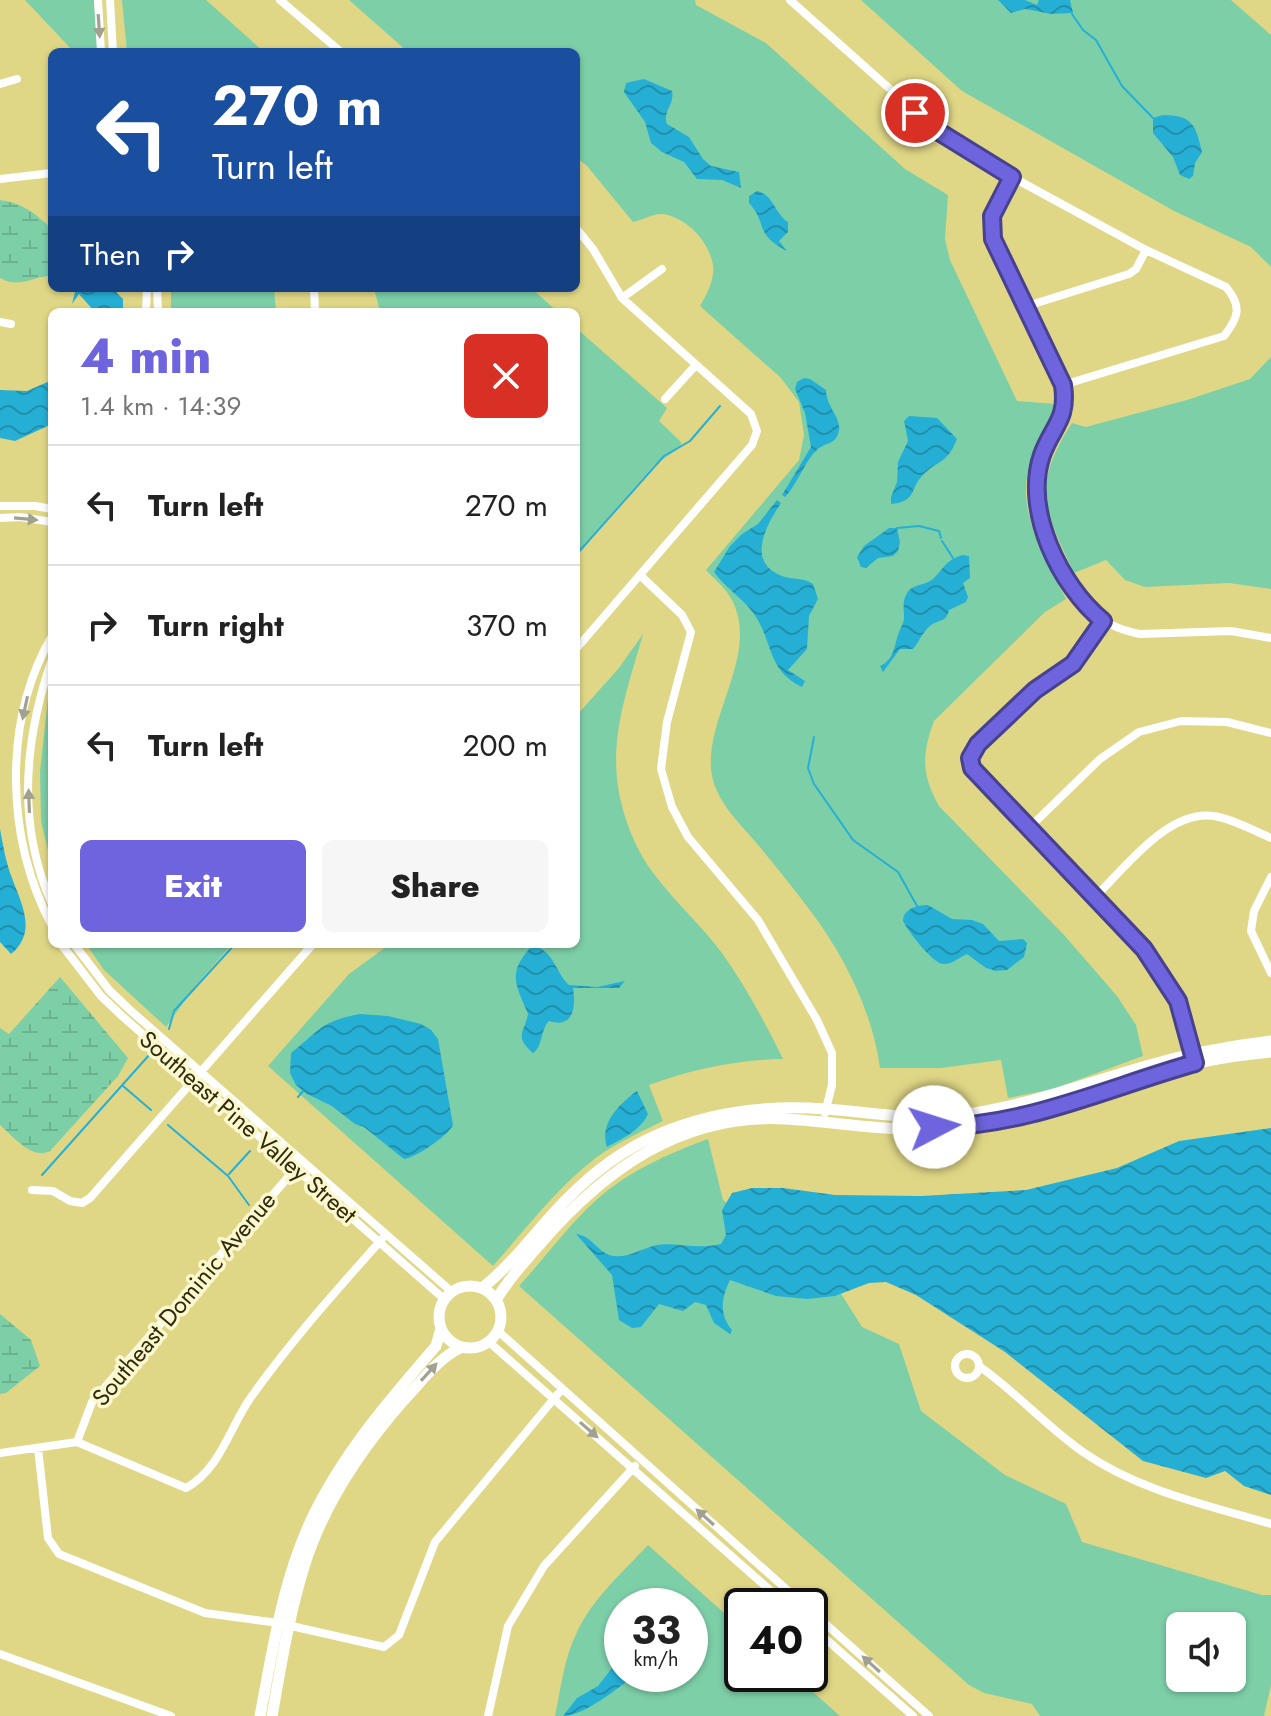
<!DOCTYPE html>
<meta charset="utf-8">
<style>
:root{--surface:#fff;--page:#f6f6f6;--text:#222;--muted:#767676;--line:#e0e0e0;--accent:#6d64de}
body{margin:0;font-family:Jost,sans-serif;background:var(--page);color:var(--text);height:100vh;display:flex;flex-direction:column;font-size:30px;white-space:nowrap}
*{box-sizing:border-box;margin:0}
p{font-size:26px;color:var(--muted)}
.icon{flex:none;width:44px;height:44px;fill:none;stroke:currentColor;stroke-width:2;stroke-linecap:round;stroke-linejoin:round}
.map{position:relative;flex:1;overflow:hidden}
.details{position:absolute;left:48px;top:308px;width:532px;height:640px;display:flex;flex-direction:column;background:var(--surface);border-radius:12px;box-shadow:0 2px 6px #0004}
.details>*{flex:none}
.hud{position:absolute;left:48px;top:48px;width:532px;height:244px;border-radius:12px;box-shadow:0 2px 6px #0004;background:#1a4fa0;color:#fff;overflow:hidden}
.tools{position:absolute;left:1166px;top:1612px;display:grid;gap:16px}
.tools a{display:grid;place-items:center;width:80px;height:80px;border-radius:12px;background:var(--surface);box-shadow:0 2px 6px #0004;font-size:40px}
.speed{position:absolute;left:604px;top:1588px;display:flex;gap:16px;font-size:40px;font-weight:700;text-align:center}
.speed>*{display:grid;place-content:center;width:104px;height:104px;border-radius:50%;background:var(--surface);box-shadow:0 2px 6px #0004;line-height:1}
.speed small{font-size:20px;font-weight:400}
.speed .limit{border:4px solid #111;border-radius:12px;background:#fff;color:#111}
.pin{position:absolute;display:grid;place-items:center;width:68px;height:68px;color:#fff;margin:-34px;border:4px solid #fff;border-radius:50%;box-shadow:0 2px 8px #0007}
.me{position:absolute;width:88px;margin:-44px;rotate:85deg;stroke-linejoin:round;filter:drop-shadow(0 0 6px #0008)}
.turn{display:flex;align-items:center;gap:28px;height:168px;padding:0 32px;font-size:36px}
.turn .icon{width:104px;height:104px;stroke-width:2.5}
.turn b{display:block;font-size:56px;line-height:68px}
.then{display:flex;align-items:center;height:76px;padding:0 32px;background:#0003;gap:16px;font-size:30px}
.round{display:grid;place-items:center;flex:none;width:84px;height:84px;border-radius:12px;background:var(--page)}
.head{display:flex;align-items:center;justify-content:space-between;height:136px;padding:0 32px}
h1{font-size:48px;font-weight:800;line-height:60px;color:var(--accent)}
.action{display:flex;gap:16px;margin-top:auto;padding:16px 32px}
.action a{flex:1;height:92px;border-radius:12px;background:var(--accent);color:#fff;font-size:32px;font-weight:800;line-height:92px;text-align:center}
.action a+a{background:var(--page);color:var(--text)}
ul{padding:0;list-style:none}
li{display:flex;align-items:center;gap:24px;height:120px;padding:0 32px;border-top:2px solid var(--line)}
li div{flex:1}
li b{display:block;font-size:30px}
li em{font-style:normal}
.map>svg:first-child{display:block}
.grass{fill:#7dcfa8;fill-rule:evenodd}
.wetland{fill:url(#wetland-marsh)}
.water{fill:url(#water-waves)}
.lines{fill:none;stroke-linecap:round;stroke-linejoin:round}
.stream{stroke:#26afd5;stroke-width:2}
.street{stroke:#fff;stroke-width:8}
.secondary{stroke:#fff;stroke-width:11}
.oneway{fill:#a2a090}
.route-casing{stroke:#474190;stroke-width:20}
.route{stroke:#6d64de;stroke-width:14}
.labels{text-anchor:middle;stroke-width:7;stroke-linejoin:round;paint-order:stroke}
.street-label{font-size:24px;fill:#302c09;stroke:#fbf7cf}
</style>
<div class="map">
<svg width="1271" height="1716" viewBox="0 0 1271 1716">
<defs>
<pattern id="wetland-marsh" width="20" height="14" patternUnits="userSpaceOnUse" patternTransform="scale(2)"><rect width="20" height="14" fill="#7dcfa8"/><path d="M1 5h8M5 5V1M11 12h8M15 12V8" fill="none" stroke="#6cb28f"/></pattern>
<pattern id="water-waves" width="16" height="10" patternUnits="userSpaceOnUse" patternTransform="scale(2)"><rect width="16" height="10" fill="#26afd5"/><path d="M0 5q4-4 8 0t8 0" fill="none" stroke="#218fab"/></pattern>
</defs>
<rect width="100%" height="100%" fill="#e0d786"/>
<path class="grass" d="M25,0H94L98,52H74Z
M122,0H206L264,52H127Z
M349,0H695L696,5L766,43L905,169L948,195L945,239L950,260L1017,401L1056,404C1049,426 1035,445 1029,468C1016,512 1047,561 1066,599L1045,612L934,721C922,754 921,774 939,806L1064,935L1117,996L1136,1025L1143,1056L1053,1089L1008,1098L1001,1060L941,1068H880C873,1014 845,957 812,913C795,890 777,868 759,846C740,823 714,801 711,769C707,710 765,647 727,592C721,584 712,577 706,570L799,460L804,435L799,402L781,378L700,306C707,295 715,278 713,265C709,241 687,218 663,214C655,213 642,220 633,222L587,166L576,157V52H408Z
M861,0H1231L1271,35V267L1251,247L1174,211L962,91Z
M171,288H274L276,312H171Z
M374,288H531L558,312H380Z
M576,328L667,408L659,421L681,442L680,448L655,464L576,554Z
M1271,357V589L1229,583L1145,587L1125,580L1106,560L1074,573C1044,510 1031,486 1072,423L1086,427L1187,400L1250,379Z
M643,634C630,681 612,728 617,778C620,810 634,848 654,874C675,902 701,925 722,953C746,987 765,1022 783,1059C736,1060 694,1069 649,1085L663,1121C641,1132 618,1142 597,1157C557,1187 526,1229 493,1266L268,1066L349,974L390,944H576V716L619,668Z
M52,691V867L41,821L40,771L48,700Z
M86,944H232L196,985L166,1027L104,970Z
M708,1139L723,1200L840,1292L862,1327L899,1344L921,1411L1005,1475L1066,1504L1082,1542L1262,1595H1271V1685L1264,1716H1040L1032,1704L984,1693L969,1685L519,1286C544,1259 567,1227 594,1202C627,1172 667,1154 708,1139ZM1180,1626H1232V1678H1180Z
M648,1545L742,1629V1674H793L840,1716H555C561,1688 564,1658 577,1632C593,1598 623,1572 648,1545ZM622,1606H690V1674H622Z"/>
<path class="wetland" d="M0,200C23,203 36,214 52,229V276C33,276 19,289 0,278Z
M60,977L128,1058L118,1076L50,1151C31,1160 14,1137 0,1125V1028L9,1034Z
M0,1314L31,1340L40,1366L6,1393L0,1394Z"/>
<path class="water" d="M998,0H1025L1037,5L1039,0H1070L1073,13L1052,14L1025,9L1011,13Z
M644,79L672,91C675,104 662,112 667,124L689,137L703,159L711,166L739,172L741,188L722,180L697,179L684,162L662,152L651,143L645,122L624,92L626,83Z
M1163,115C1193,115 1196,126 1202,152L1195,163L1193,176L1189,179L1180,175L1173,157L1153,133V118Z
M757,191C774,195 774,213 788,222V232L779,241L787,251C753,233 769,225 749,203V196Z
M76,288H112L123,299V312H95L79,294L72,304Z
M804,378L810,379L826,390C826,406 841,417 839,430C837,445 825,442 817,450C806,459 797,485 785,497L782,495L811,447L805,413L795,389L797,382Z
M52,380V424L15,441L0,438V390L27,391Z
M909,416L937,418L957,439C946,466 938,459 922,476C910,489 916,502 891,504V497L897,482L898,462L908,441L904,421Z
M777,500L781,503C767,524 745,562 782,576C793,580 802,577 813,584L818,599L809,616L807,649L788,670L805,681L802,687C766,669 774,643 754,614C743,598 725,588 714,572L730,546L742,534L758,524Z
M889,528H897L900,542L898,551L893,556L878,558L866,568L861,567L857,557L864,546Z
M963,555L969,556L970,578L963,583L968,597L966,602L949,610C946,623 939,619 930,626C923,631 919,642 913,649H900L883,672L880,666C894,660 894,647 898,635C900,628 904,624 904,617C904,607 902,602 907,593C914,583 926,586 934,578C944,568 947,559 963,555Z
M0,829C3,845 6,863 12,878C21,903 38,932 11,954L0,942Z
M928,905L952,919L972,920L983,924L999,941L1023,939L1027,943L1024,957L1007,970L996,971L986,968L967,954C960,957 951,965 943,964C932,963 908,931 903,921C903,909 917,905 928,905Z
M536,947C554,952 556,973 569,985L597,987L625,981L619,988H573C576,1006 574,1029 549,1021C540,1030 543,1047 533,1053C513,1036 525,1032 528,1014C516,985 507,974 530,948Z
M360,1014L388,1016L421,1024L431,1030L438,1039L453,1125C448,1136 415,1158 404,1159L364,1127L355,1124L332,1106L307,1094L296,1085L290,1073L291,1053C320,1030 321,1021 360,1014Z
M637,1091L648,1114C640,1131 623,1138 607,1147C599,1124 619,1104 637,1091Z
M1271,1128V1495L1244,1486L1225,1471L1206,1478L1143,1461L1005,1352L916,1295L886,1282L869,1283L835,1296L807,1299L776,1296L730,1280C721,1299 719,1314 732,1330L730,1334L714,1323L706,1305L695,1302L683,1311L659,1304L641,1327L632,1328L619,1320L612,1275L576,1234C593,1236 598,1254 614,1256C628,1258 643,1248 657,1245C677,1242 696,1250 721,1244L726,1235L722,1210L732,1193L752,1188H783L835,1195L921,1196L1026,1190L1117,1168L1179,1141Z
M617,1667L622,1669V1674L634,1676C618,1688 584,1716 563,1716L577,1698L598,1686L612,1668Z"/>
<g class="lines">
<path class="stream" d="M1072,14L1083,30L1096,40L1122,86L1153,118
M897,528L919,526L939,531L941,538
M942,541L953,558
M576,555L664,456L690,441L720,406
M814,737L808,768L814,784L853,840L898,872L917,906
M169,1029L174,1011L235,944
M123,1086L151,1110
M298,1097L303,1091
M168,1125L228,1176L249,1205
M229,1174L250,1151
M42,1175L150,1054"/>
<path class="street" d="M98,0L101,52
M110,0L113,52
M280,0L341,52
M790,0L936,130L1012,177L1146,250L1226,287C1242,306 1239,317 1224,336L1063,385
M0,84L17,79
M1012,177L992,216L993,239L1063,385C1069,427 1041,439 1037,477C1033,515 1059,580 1086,607C1101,622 1119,630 1140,634L1231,631L1271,638
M0,179L52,173
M576,228L593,249L622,298L751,414L757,431L752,445L576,649
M157,288L158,312
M314,288L315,312
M622,298L662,269
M1024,307L1129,274L1136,269L1146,250
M146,312L147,288
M0,322L11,324
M665,399L695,366
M0,506H35L52,509
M0,518L20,517L52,522
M641,576L682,615L691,632L667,722L661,769L672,807L688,837L758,920L817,1020L832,1053V1085L825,1113
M1103,621L1073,664L1049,678L978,744L970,758L972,768L1144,949L1178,1001L1194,1058
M52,636C2,722 6,839 52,926
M52,659C24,740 16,824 52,904
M1028,829L1100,759L1139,732L1181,721L1227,722L1271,733
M1271,877L1254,911L1251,931L1271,973
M1095,897C1126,867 1171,805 1219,817C1237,821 1254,831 1271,838
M61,944L101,996L122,1016L444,1299
M74,944L109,990L130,1010L452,1292
M32,1190L53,1191L70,1201L82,1203L90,1198L313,944
M498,1331L805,1606
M489,1342L788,1606
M955 1366a12 12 0 1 1 24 0a12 12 0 1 1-24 0Z
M979,1366C1016,1392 1046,1426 1083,1452C1139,1491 1207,1505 1271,1524
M77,1442L186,1488C219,1470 229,1430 249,1400C289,1343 336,1291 382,1239
M77,1442L92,1402L297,1167
M38,1448L48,1538L59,1554L205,1613L278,1623L384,1647L399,1635L435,1542L562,1389
M0,1453L77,1442
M810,1610L929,1716
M810,1625L913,1716
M0,1654L171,1716
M488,1716L508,1626L544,1566L635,1466"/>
<path class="secondary" d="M439 1317a31 31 0 1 1 62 0a31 31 0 1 1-62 0Z
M482,1288C514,1263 537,1229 566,1200C592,1173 624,1149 659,1134C712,1111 769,1105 825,1109C868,1112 910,1120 953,1116C1022,1108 1080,1085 1146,1066C1187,1054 1229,1046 1271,1041
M496,1300C509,1279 525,1261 541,1243C605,1169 683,1113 785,1119C842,1122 903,1135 960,1126C987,1123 1017,1119 1043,1112C1078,1102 1112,1088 1147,1077C1187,1063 1229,1056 1271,1052
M260,1716C273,1648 283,1577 314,1514C345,1451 390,1399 436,1346L441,1328
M272,1716C281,1666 289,1615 304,1567C323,1505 362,1448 404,1400C422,1381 438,1358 462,1347"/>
</g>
<defs><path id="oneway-solid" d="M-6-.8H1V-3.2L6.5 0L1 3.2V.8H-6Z" transform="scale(2)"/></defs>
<g class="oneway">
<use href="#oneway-solid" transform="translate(99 26) rotate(86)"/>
<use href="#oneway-solid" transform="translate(26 519) rotate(5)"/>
<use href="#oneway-solid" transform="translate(25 708) rotate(102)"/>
<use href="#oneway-solid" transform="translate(29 801) rotate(-92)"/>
<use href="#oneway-solid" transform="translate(429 1372) rotate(-48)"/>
<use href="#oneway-solid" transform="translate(589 1430) rotate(41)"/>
<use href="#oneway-solid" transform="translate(705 1517) rotate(-138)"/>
<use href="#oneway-solid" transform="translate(871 1664) rotate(-138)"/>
</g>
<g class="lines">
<defs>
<path id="route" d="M915,113L936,130L1012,177L992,216L993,239L1063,385C1068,420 1053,425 1042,455C1023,510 1060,586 1103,621L1073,664L1035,690L978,744L970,758L972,768L1144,949L1178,1001L1195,1063C1109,1087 1025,1127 934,1127"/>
</defs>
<use href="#route" class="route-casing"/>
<use href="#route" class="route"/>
</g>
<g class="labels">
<g class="street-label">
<text transform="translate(248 1127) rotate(41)" y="8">Southeast Pine Valley Street</text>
<text transform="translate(184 1299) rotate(-50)" y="8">Southeast Dominic Avenue</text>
</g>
</g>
</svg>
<div class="tools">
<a><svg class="icon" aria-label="sound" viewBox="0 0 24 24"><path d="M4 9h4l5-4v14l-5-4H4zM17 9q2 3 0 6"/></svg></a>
</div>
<div class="speed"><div>33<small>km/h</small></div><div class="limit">40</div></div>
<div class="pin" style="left:915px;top:113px;background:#d93025"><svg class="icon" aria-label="arrive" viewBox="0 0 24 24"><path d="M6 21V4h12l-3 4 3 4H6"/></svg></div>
<svg class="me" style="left:934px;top:1127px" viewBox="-20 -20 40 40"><circle r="19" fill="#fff"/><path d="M0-13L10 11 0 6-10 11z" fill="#6d64de"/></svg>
<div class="hud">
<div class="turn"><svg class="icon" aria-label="left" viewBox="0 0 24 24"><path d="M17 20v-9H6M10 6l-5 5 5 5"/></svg><div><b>270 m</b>Turn left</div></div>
<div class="then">Then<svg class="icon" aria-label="right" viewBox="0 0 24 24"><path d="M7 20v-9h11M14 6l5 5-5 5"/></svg></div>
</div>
<section class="details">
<div class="head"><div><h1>4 min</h1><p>1.4 km · 14:39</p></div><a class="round" style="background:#d93025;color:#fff"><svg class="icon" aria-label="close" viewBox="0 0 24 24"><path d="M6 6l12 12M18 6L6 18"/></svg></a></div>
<ul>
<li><svg class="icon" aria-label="left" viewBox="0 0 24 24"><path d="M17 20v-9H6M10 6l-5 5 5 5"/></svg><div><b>Turn left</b></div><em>270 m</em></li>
<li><svg class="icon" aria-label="right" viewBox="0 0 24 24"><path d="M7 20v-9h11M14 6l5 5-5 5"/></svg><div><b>Turn right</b></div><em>370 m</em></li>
<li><svg class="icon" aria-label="left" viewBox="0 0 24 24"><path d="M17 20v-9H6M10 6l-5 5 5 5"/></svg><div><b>Turn left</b></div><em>200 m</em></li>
</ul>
<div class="action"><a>Exit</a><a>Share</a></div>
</section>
</div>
